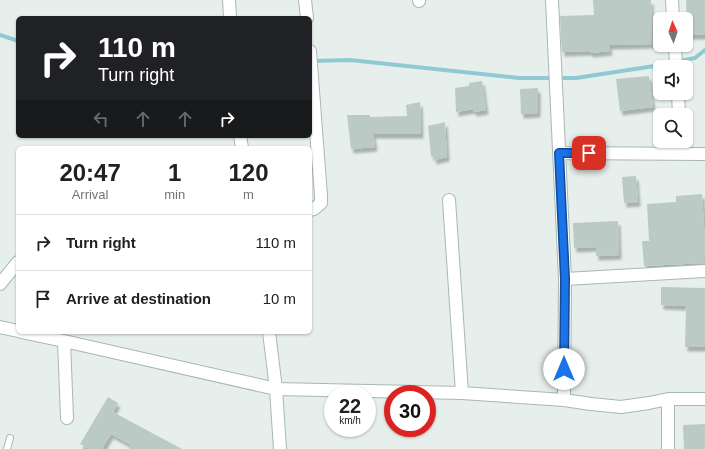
<!DOCTYPE html>
<style>
:root{--surface:#fff;--page:#f6f6f6;--text:#202124;--muted:#757577;--line:#e0e0e0}
body{margin:0;font-family:Helvetica,sans-serif;background:var(--page);color:var(--text);height:100vh;display:flex;flex-direction:column;font-size:15px;white-space:nowrap}
*{box-sizing:border-box;margin:0}
p{font-size:13px;color:var(--muted)}
.icon{flex:none;width:22px;height:22px;fill:none;stroke:currentColor;stroke-width:2;stroke-linecap:round;stroke-linejoin:round}
.map{position:relative;flex:1;overflow:hidden}
.details{position:absolute;left:16px;top:146px;width:296px;height:188px;display:flex;flex-direction:column;background:var(--surface);border-radius:6px;box-shadow:0 1px 3px #0004}
.details>*{flex:none}
.top-card{position:absolute;left:16px;top:16px;width:296px;height:122px;border-radius:6px;box-shadow:0 1px 3px #0004;background:#202124;color:#fff;overflow:hidden}
.needle{width:26px;rotate:357deg}
.tools{position:absolute;left:653px;top:12px;display:grid;gap:8px}
.tools a{display:grid;place-items:center;width:40px;height:40px;border-radius:6px;background:var(--surface);box-shadow:0 1px 3px #0004;font-size:20px}
.speed{position:absolute;left:324px;top:385px;display:flex;gap:8px;font-size:20px;font-weight:700;text-align:center}
.speed>*{display:grid;place-content:center;width:52px;height:52px;border-radius:50%;background:var(--surface);box-shadow:0 1px 3px #0004;line-height:1}
.speed small{font-size:10px;font-weight:400}
.speed .limit{border:6px solid #d22;background:#fff;color:#111}
.pin{position:absolute;display:grid;place-items:center;width:34px;height:34px;color:#fff;margin:-17px;border-radius:8px;box-shadow:0 2px 6px #0006}
.me{position:absolute;width:44px;margin:-22px;rotate:0deg;stroke-linejoin:round;filter:drop-shadow(0 0 3px #0008)}
.turn{display:flex;align-items:center;gap:14px;height:84px;padding:0 16px;font-size:18px}
.turn .icon{width:52px;height:52px;stroke-width:2.5}
.turn b{display:block;font-size:28px;line-height:34px}
.lanes{display:flex;align-items:center;height:38px;padding:0 16px;background:#0003;justify-content:center;gap:20px;direction:ltr}
.lanes .off{opacity:.35}
.eta{display:flex;justify-content:space-evenly;align-items:center;height:68px;text-align:center}
.eta b{font-size:24px;font-weight:600;line-height:28px}
ul{padding:0;list-style:none}
li{display:flex;align-items:center;gap:12px;height:56px;padding:0 16px;border-top:1px solid var(--line)}
li div{flex:1}
li b{display:block;font-size:15px}
li em{font-style:normal}
.map>svg:first-child{display:block}
.lines{fill:none;stroke-linecap:round;stroke-linejoin:round}
.stream{stroke:#8ec9d4;stroke-width:4}
.building{fill:#bbcac4;filter:url(#shadow)}
.service-casing{stroke:#a8b8b2;stroke-width:8}
.minor-casing{stroke:#a8b8b2;stroke-width:14}
.service{stroke:#fff;stroke-width:6}
.minor{stroke:#fff;stroke-width:12}
.route-casing{stroke:#114b97;stroke-width:10}
.route{stroke:#1a73e8;stroke-width:7}
</style>
<div class="map">
<svg width="705" height="449" viewBox="0 0 705 449">
<defs>
<filter id="shadow"><feDropShadow dx="2.5" dy="4.5" stdDeviation="1" flood-color="#0004"/></filter>
</defs>
<rect width="100%" height="100%" fill="#e6efeb"/>
<g class="lines">
<path class="stream" d="M0,35L18,41
M312,61L350,60L519,78H576L661,65L695,58L705,50"/>
</g>
<path class="building" d="M593,0H651L652,44L609,45L610,51L590,53V51L562,52L560,16L594,15Z
M686,0H705V35H687V22Z
M649,76L653,107L620,111L616,79Z
M482,81L486,110L474,112L473,109L456,112L455,88L469,86V83Z
M538,88V113L521,114L520,89Z
M420,102L421,134H373L375,147L351,149L347,115H370V117L407,116L406,105Z
M445,122L447,157L434,160V156H431L428,126Z
M636,176L638,202L624,203L622,177Z
M702,194L705,242V263L644,266L642,241H649L647,204L676,202V196Z
M618,221L619,255L596,256V247L574,248L573,223Z
M661,287L705,288V347H685L686,306L661,305Z
M108,397L118,403L113,412L182,449H129L131,445L111,434L102,449H89L80,444Z
M705,424V449H684L683,425Z"/>
<g class="lines">
<defs>
<path id="service" d="M7,449L10,438"/>
<path id="minor" d="M229,0L230,18
M305,0L307,18
M419,0V1
M552,0L565,279L564,400
M672,0L673,19
M675,45L676,67
M310,51L321,196V203L314,209L310,210
M678,93L679,115
M240,136L242,148
M681,141L682,154
M559,153L705,154
M449,200L462,393
M565,279L705,271
M0,284L18,262
M0,327L18,331
M21,332L64,341L276,389L462,393L564,400L591,404L621,407L649,403L668,399H705
M269,332L276,389L280,449
M64,341L67,418
M668,399V449"/>
</defs>
<use href="#service" class="service-casing"/>
<use href="#minor" class="minor-casing"/>
<use href="#service" class="service"/>
<use href="#minor" class="minor"/>
</g>
<g class="lines">
<defs>
<path id="route" d="M564,369L565,279L559,153H589"/>
</defs>
<use href="#route" class="route-casing"/>
<use href="#route" class="route"/>
</g>
</svg>
<div class="tools">
<a><svg class="needle" viewBox="-14 -14 28 28"><path d="M0-13l5 13h-10z" fill="#e53935"/><path d="M0 13l5-13h-10z" fill="#757577"/></svg></a>
<a><svg class="icon" aria-label="sound" viewBox="0 0 24 24"><path d="M4 9h4l5-4v14l-5-4H4zM17 9q2 3 0 6"/></svg></a>
<a><svg class="icon" aria-label="search" viewBox="0 0 24 24"><circle cx="10" cy="10" r="6"/><path d="M15 15l6 6"/></svg></a>
</div>
<div class="speed"><div>22<small>km/h</small></div><div class="limit">30</div></div>
<div class="pin" style="left:589px;top:153px;background:#d93025"><svg class="icon" aria-label="arrive" viewBox="0 0 24 24"><path d="M6 21V4h12l-3 4 3 4H6"/></svg></div>
<svg class="me" style="left:564px;top:369px" viewBox="-20 -20 40 40"><circle r="19" fill="#fff"/><path d="M0-13L10 11 0 6-10 11z" fill="#1a73e8"/></svg>
<div class="top-card">
<div class="turn"><svg class="icon" aria-label="right" viewBox="0 0 24 24"><path d="M7 20v-9h11M14 6l5 5-5 5"/></svg><div><b>110 m</b>Turn right</div></div>
<div class="lanes"><svg class="icon off" aria-label="left" viewBox="0 0 24 24"><path d="M17 20v-9H6M10 6l-5 5 5 5"/></svg><svg class="icon off" aria-label="ahead" viewBox="0 0 24 24"><path d="M12 20V5M6 11l6-6 6 6"/></svg><svg class="icon off" aria-label="ahead" viewBox="0 0 24 24"><path d="M12 20V5M6 11l6-6 6 6"/></svg><svg class="icon" aria-label="right" viewBox="0 0 24 24"><path d="M7 20v-9h11M14 6l5 5-5 5"/></svg></div>
</div>
<section class="details">
<div class="eta">
<div><b>20:47</b><p>Arrival</p></div>
<div><b>1</b><p>min</p></div>
<div><b>120</b><p>m</p></div>
</div>
<ul>
<li><svg class="icon" aria-label="right" viewBox="0 0 24 24"><path d="M7 20v-9h11M14 6l5 5-5 5"/></svg><div><b>Turn right</b></div><em>110 m</em></li>
<li><svg class="icon" aria-label="arrive" viewBox="0 0 24 24"><path d="M6 21V4h12l-3 4 3 4H6"/></svg><div><b>Arrive at destination</b></div><em>10 m</em></li>
</ul>
</section>
</div>
